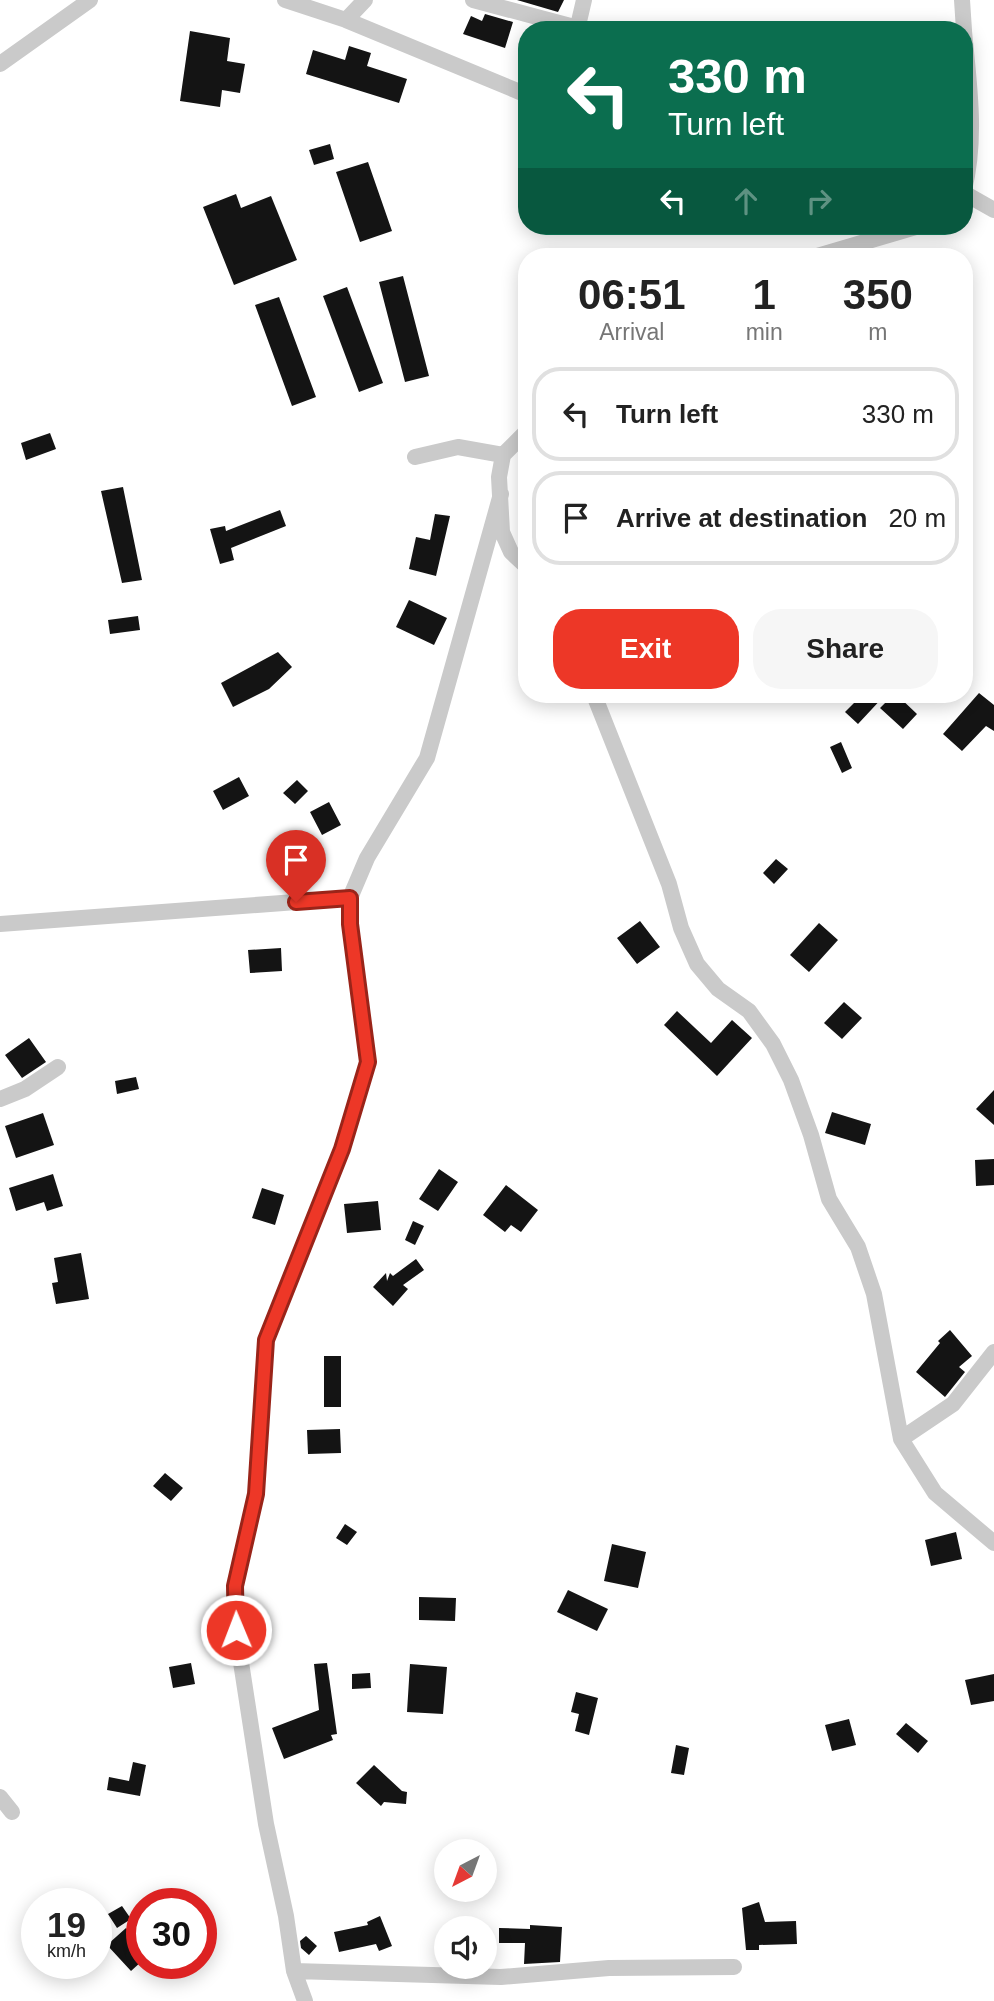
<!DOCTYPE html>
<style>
:root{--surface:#fff;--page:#f6f6f6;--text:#222;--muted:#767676;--line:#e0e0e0;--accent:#ed3727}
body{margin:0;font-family:Arial,sans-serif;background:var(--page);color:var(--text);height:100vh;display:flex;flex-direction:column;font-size:26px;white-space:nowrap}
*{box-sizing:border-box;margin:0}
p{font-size:23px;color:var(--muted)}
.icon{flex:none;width:38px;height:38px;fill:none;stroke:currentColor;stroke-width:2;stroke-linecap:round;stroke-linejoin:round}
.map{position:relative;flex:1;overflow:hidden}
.details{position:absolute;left:518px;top:248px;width:455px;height:455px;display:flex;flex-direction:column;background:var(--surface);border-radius:28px;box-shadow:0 4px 18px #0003}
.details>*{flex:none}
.guide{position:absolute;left:518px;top:21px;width:455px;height:214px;border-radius:28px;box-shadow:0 4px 18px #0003;background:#0b6e4f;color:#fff;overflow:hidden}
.needle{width:46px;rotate:221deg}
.fabs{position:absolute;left:434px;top:1839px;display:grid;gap:14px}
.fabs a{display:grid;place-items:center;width:63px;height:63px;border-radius:50%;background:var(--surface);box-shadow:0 4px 18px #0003;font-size:35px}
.speed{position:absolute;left:21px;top:1888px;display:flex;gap:14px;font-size:35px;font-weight:700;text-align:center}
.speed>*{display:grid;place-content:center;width:91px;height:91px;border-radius:50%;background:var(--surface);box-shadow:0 4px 18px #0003;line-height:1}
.speed small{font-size:18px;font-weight:400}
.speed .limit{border:10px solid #d22;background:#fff;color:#111}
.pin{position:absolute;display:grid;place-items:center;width:60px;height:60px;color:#fff;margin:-72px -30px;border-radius:50% 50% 50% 0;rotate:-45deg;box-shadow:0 0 7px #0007}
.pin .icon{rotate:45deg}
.me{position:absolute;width:77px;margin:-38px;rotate:359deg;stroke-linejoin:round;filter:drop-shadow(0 0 5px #0008)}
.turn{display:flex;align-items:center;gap:24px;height:147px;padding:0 35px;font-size:32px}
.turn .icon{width:91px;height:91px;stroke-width:2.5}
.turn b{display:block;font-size:49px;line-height:60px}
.lanes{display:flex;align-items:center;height:66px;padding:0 35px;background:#0003;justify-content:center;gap:35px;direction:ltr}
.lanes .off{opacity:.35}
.eta{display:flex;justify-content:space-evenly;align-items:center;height:119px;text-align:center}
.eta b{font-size:42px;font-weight:700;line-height:49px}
.action{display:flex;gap:14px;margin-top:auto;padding:14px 35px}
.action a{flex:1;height:80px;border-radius:28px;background:var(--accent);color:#fff;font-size:28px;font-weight:700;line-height:80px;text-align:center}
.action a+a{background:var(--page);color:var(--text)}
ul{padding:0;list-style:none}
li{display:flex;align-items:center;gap:21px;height:94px;margin:0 14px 10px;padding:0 21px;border:4px solid var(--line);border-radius:28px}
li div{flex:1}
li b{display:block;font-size:26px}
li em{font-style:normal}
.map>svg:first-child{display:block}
.building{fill:#141414}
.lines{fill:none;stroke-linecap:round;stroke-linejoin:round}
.minor{stroke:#cacaca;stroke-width:16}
.route-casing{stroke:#9a2419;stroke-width:18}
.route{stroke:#ed3727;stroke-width:12}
</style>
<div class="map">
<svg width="994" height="2001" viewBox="0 0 994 2001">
<rect width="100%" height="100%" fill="#fff"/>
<path class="building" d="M517,0H564L558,12Z
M485,14L513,22L505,48L463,34L471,16L482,21Z
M190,31L230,38L227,61L245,64L240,93L222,90L220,107L180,101Z
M349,46L371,53L367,66L407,79L399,103L306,74L313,50L345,60Z
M330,144L334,159L314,165L309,150Z
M368,162L392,231L360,242L336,172Z
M236,194L241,208L271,196L297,260L234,285L203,207Z
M403,276L429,376L405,382L379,282Z
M347,287L383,383L359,392L323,296Z
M279,297L316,397L292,406L255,305Z
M50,433L56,449L26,460L21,443Z
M123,487L142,580L122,583L101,491Z
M280,510L286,526L231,548L234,560L220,564L210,529L225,526L226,531Z
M435,514L450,516L436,576L409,569L416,537L430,540Z
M409,600L447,618L434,645L396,627Z
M138,616L140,630L110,634L108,620Z
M278,652L292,667L269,689L233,707L221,683Z
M979,693L994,705V731L986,726L962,751L943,734Z
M862,695H885L858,724L845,712Z
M893,695H897L917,714L903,729L880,708Z
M841,742L852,768L842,773L830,747Z
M239,777L249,796L223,810L213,791Z
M297,780L308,791L295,804L283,793Z
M329,802L341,825L322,835L310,812Z
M776,859L788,869L774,884L763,873Z
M640,921L660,947L637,964L617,938Z
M819,923L838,940L809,972L790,955Z
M281,948L282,971L250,973L248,950Z
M844,1002L862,1018L842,1039L824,1023Z
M677,1011L711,1043L732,1020L752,1038L717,1076L664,1025Z
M29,1038L46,1062L22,1078L5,1055Z
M136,1077L139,1089L117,1094L115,1081Z
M994,1090V1125L976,1109Z
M832,1112L871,1124L865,1145L825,1133Z
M43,1113L54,1145L16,1158L5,1126Z
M994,1159V1185L976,1186L975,1160Z
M439,1169L458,1182L438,1211L419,1199Z
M53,1174L63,1206L47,1211L44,1202L16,1211L9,1188Z
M506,1185L538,1210L521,1232L511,1225L505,1232L483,1215Z
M262,1188L284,1195L275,1225L252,1218Z
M378,1201L381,1230L347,1233L344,1204Z
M413,1221L424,1226L415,1245L405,1240Z
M81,1253L89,1299L56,1304L52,1283L58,1282L54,1258Z
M416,1259L424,1270L403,1285L408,1289L393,1306L373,1287L386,1273L387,1281L390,1273L393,1276Z
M950,1330L972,1356L959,1367L965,1372L945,1397L916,1372L940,1343L938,1341Z
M324,1356H341V1407H324Z
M340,1429L341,1453L308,1454L307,1430Z
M165,1473L183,1488L171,1501L153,1486Z
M345,1524L357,1532L347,1545L336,1538Z
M956,1532L962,1559L931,1566L925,1540Z
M612,1544L646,1552L638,1588L604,1581Z
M568,1590L608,1609L597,1631L557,1612Z
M419,1597L456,1598L455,1621L419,1620Z
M191,1663L195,1684L173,1688L169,1667Z
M327,1663L337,1734L331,1735L333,1740L284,1759L272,1728L319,1710L314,1664Z
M410,1664L447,1667L443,1714L407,1712Z
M370,1673L371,1688L352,1689V1674Z
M994,1674V1701L971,1705L965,1680Z
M576,1692L598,1698L589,1735L575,1731L579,1714L571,1712Z
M849,1719L856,1745L832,1751L825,1725Z
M906,1723L928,1741L918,1753L896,1734Z
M676,1745L689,1748L684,1775L671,1773Z
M133,1762L146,1765L140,1796L107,1790L109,1777L129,1781Z
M374,1765L402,1791L407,1792L406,1804L384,1802L381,1806L356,1783Z
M759,1902L765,1922L796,1921L797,1944L759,1945V1950H746L742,1908Z
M122,1906L131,1919L117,1928L108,1914Z
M380,1916L392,1946L379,1951L376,1944L339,1952L334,1932L368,1925L367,1922Z
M530,1925L562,1927L560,1962L524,1964L525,1943H499V1928L530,1929Z
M126,1928L142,1946V1961L131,1971L107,1945Z
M306,1936L317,1946L309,1955L301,1948L300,1941Z"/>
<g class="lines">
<path class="minor" d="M285,0L346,20L527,95
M473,0L578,28
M962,0L964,30
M346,20L365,0
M577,30L584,0
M964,31C969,85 977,137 964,190
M0,64L90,0
M964,193L994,210
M814,257L919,226
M527,431L503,455L499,477L502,532L511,552L527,567
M415,457L458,447L503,455
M594,695L669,884L681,928L697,964L718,989L749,1011L773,1044L791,1080L811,1135L829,1199L858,1247L874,1294L901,1439L935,1493L994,1543
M0,924L350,898
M0,1099L25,1089L58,1067
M901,1439L953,1404L994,1352
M0,1797L12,1812
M294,1971L501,1977L609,1968L734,1967
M305,2001L294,1971L286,1916L266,1824L236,1630L235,1585L256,1494L266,1340L342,1149L368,1062L350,924V898L367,858L427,758L501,494"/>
</g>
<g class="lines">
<defs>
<path id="route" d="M236,1630L235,1586L256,1494L266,1340L342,1149L368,1062L350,924V898L296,902"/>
</defs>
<use href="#route" class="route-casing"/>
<use href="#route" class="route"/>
</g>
</svg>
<div class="fabs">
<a><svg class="needle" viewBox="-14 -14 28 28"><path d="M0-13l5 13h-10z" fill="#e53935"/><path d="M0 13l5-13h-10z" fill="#767676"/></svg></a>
<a><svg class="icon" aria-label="sound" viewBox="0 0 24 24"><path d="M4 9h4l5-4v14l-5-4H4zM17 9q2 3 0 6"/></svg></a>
</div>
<div class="speed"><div>19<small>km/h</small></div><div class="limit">30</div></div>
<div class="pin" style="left:296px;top:902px;background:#d93025"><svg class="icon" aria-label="arrive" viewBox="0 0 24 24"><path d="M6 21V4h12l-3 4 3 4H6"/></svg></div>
<svg class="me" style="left:236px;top:1630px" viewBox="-20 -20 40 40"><circle r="17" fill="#ed3727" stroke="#fff" stroke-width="3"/><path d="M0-11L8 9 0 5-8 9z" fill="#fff"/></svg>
<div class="guide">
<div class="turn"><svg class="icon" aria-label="left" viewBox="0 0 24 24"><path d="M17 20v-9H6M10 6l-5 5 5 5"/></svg><div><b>330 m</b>Turn left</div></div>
<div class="lanes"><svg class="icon" aria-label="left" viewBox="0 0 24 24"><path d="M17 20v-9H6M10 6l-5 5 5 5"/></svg><svg class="icon off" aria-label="ahead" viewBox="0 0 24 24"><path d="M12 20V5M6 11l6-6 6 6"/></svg><svg class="icon off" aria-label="right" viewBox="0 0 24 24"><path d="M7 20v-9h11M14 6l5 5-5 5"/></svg></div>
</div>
<section class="details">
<div class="eta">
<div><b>06:51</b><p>Arrival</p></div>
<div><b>1</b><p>min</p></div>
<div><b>350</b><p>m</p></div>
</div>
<ul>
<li><svg class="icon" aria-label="left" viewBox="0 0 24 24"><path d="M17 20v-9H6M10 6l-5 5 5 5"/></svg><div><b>Turn left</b></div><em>330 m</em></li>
<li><svg class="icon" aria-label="arrive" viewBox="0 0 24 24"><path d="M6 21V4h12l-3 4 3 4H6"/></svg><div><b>Arrive at destination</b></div><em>20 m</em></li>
</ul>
<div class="action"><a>Exit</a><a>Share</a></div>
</section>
</div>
